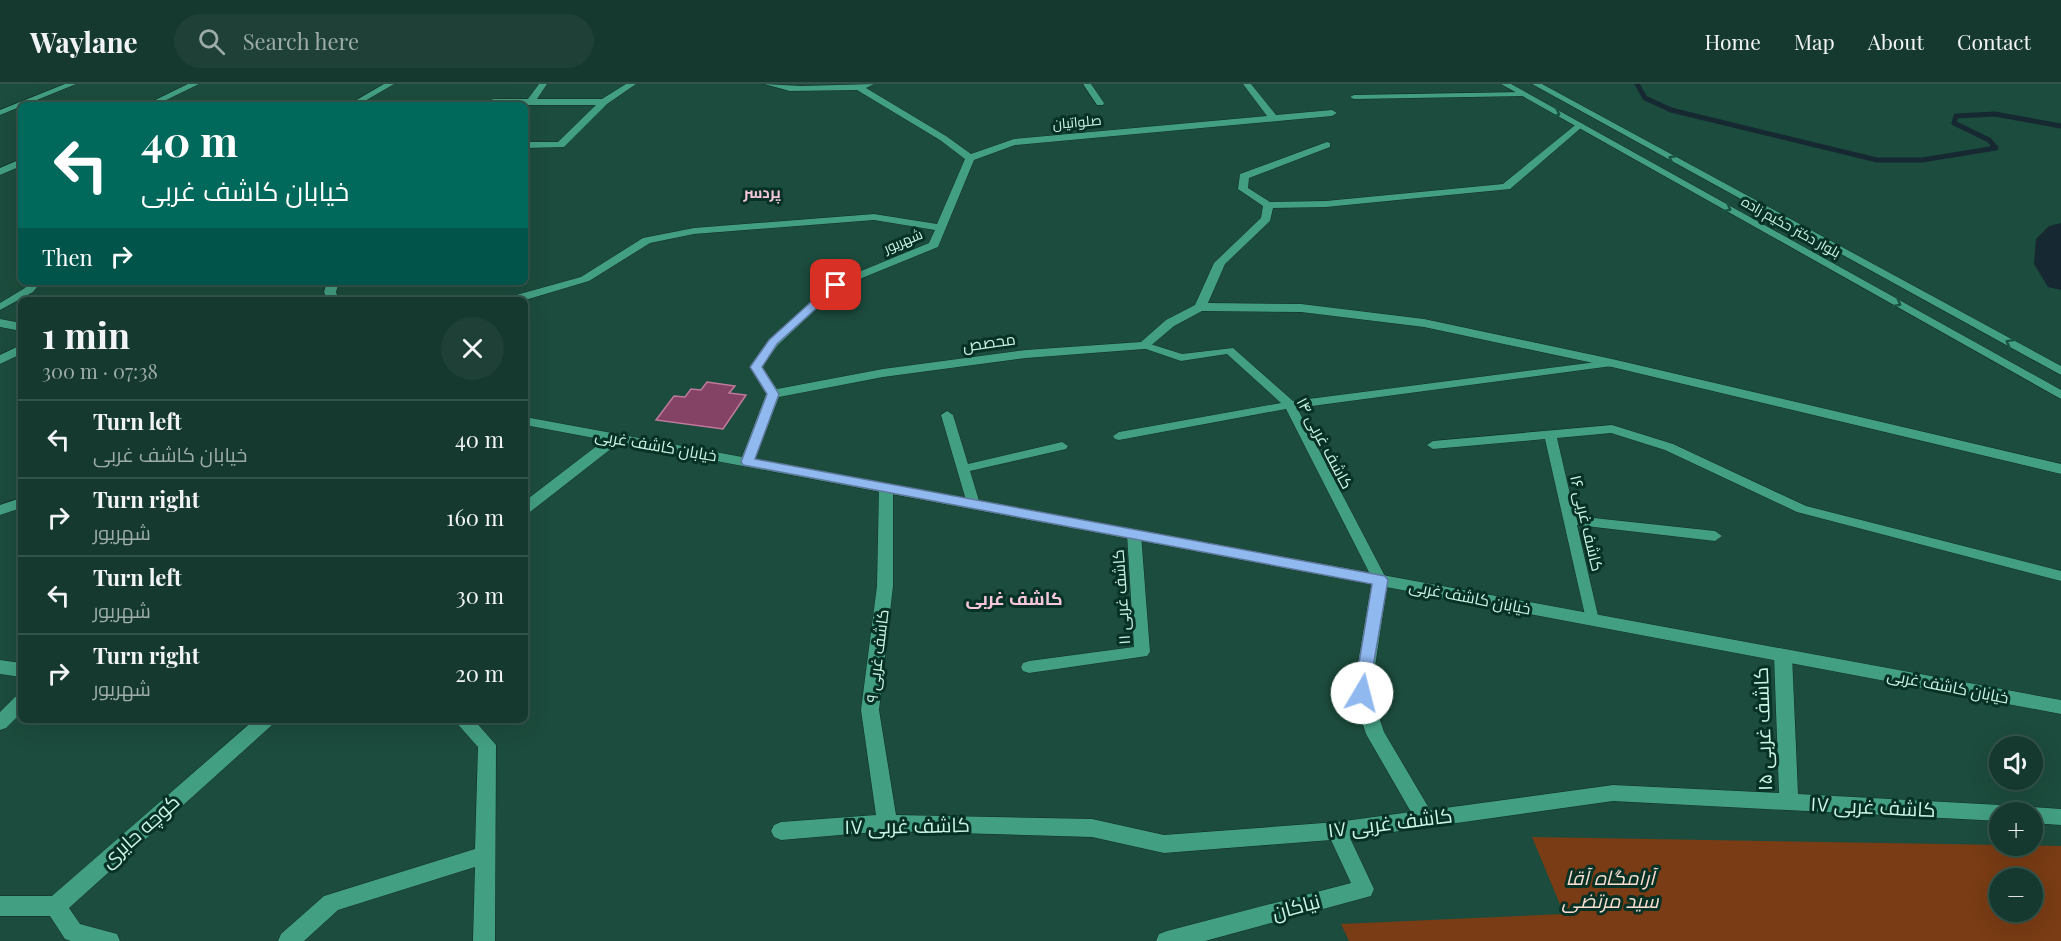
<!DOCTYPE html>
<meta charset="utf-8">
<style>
:root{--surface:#15392e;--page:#1e4036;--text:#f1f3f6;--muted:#9dacaa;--line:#34534a}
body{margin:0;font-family:"Playfair Display",Cairo,serif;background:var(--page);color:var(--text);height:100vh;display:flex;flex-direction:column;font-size:22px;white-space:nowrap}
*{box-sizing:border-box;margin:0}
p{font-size:20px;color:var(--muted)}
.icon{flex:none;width:33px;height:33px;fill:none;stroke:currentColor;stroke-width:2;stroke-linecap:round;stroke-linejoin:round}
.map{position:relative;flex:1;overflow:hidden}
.drawer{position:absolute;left:18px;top:213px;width:510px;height:426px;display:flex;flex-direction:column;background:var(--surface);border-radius:9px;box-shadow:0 6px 24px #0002,0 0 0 2px var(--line)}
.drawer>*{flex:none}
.banner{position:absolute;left:18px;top:18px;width:510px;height:183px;border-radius:9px;box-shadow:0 6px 24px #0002,0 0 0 2px var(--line);background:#00695c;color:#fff;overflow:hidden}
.buttons{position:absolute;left:1989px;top:652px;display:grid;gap:12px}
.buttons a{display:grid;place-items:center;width:54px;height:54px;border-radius:50%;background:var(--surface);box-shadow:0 6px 24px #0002,0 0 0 2px var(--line);font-size:30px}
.pin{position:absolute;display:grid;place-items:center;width:51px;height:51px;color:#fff;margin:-26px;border-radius:12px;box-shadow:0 3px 9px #0006}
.me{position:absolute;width:66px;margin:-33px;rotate:8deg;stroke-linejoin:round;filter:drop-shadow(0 0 4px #0008)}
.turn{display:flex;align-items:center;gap:21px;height:126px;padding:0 24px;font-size:27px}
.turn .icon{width:78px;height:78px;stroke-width:2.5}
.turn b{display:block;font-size:42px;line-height:51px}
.then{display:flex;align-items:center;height:57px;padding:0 24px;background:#0003;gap:12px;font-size:22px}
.round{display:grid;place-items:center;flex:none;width:63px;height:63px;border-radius:32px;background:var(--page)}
.overview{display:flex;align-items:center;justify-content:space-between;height:102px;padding:0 24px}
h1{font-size:36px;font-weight:700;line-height:45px}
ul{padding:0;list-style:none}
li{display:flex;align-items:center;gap:18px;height:78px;padding:0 24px;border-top:2px solid var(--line)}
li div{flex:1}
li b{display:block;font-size:22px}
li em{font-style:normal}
header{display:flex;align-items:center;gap:36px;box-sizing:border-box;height:84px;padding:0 30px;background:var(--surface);border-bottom:2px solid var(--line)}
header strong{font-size:28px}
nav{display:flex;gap:33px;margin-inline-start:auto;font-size:21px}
.search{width:420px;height:54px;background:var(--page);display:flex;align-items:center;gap:15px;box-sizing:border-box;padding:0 21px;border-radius:33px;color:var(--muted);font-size:22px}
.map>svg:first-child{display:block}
.green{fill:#793c14;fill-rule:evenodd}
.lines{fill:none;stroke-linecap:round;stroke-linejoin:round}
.stream{stroke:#162932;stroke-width:5}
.river{fill:#162932;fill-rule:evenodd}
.building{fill:#844264;stroke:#c17a9d;stroke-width:1.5}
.lane-casing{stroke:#122f26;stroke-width:1}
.street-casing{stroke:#122f26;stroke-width:1}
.secondary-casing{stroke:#122f26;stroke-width:1}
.lane{fill:#439f82;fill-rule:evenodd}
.street{fill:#439f82;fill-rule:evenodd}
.secondary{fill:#439f82;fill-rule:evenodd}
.oneway{stroke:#1a5241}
.route{fill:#90b9f0;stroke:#5e789c;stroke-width:1.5}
.labels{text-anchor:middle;stroke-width:6;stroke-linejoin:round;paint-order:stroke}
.far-street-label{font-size:14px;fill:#cbf6e5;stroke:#083125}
.far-neighbourhood-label{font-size:15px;font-weight:bold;fill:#f6c7dc;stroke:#083125}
.street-label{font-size:16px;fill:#cbf6e5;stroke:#083125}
.neighbourhood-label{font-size:18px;font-weight:bold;fill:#f6c7dc;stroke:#083125}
.near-street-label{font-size:20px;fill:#cbf6e5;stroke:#083125}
.near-park-label{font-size:20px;font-style:italic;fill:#f9ddcf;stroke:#083125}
</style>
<header>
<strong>Waylane</strong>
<div class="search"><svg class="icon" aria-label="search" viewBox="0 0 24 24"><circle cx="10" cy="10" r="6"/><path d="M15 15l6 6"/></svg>Search here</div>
<nav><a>Home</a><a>Map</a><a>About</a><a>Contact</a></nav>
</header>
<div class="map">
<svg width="2061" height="857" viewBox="0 0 2061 857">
<rect width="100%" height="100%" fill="#1c4c3d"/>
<path class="green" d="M1532,753L2061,762V857H1349L1341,840L1564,830ZM2000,795H2032V828H2000Z"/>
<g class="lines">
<path class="stream" d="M1637,0L1645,14L1671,26L1877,76H1922L1996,64L1989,56L1954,39L1956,32L1995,30L2061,42"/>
<path class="river" d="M2061,139V206L2048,203L2034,180L2036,155L2049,142Z"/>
</g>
<path class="building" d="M707,298L735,302L729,309L746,311L723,345L656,336L674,312L685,313L691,305L701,306Z"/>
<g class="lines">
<defs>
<path id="lane" d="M65,0H76L0,31V26Z
M384,0H394L358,21H348Z
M1083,0H1091L1104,19L1103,21H1097Z
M1524,8L1528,10L1527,12L1354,15L1350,13L1354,11Z
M30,198H41L33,208L0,226V219L25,204Z
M1144,258L1182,270L1233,264L1293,317L1612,276L1618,279L1612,282L1297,324L1387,496L1385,500H1375L1373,496L1286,325L1119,356L1115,355L1113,352L1119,348L1281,319L1227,270L1181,277L1140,263L1138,261Z
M947,327L953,331L968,380L1062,358L1068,362L1066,365L970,387L980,420L973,424L968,423L941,331Z
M1612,341L1673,360L1806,422L2061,487V497L1797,428L1665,366L1611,349L1557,354L1575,432L1715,447L1722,452L1715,457L1577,441L1599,536L1597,540H1587L1545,355L1433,365L1427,361L1433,357Z
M1134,445L1141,450L1150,568L1147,572L1029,589L1023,587L1021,583L1023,579L1029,577L1134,563L1127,450Z"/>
<path id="street" d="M539,0H547L537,15H602L626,0H636L607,20L564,63L525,64V58H558L596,21H486L493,15H528Z
M764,0L801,2L874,0L866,4L946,52L971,70L1014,55L1267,32L1243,0H1251L1276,31L1332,26L1337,29L1332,32L1015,61L974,76L938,163L840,203L778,261L762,283L777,305L883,285L1026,266L1141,258L1166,236L1195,221L1214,179L1261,134L1263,122L1238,105L1240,90L1327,58L1330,59V63L1249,94L1248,104L1270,118L1326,117L1503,100L1579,38L1584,41L1582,43L1510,105L1326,123L1273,124L1270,137L1225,180L1208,219L1301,220L1424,235L1612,275L2061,380V390L1612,283L1424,243L1301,228L1202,227L1174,242L1148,264L1144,265L1026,274L883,293L779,313L754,378L747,382L742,381L740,378L766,310L750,283L769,255L832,199L929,159L935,146L874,136L694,150L650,159L589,197L525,216H507L509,213L581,193L643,154L694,144L874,130L937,140L965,75L940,56L857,6L790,7Z
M327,198H339L336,208L339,216H327L324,208Z
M21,261V270L0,280V271Z
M616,350L623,354L621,357L530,428L525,430V417L611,351Z
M886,399L893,404V502L879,626L896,731L1092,735L1164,751L1337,738L1411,728L1366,650L1353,609L1372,496L1374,492H1386L1388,496L1371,609L1384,648L1430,726L1613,701L1779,709L1774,571L1777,566L1783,565L1789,566L1792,571L1798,710L2000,721L2007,723L2010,729H2000V737L1613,717L1350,754L1374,805L1371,812L1205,857H1156L1159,850L1167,847L1351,799L1331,756L1164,769L1092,753L887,747L781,756L774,753L771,747L774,741L781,738L876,731L861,626L877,502L879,404Z
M21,414V424L0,431V421Z
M0,576L21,579V593L0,590Z
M21,611V629L6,644L0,646V628L15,613Z
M254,636H275L272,641L69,824L80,840L117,850L120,857H71L65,855L50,832H0V812H52Z
M454,636H474L496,661L495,857H473L475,783L338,826L304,857H278L281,850L324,812L475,765L478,663Z
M2032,723L2061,725V741L2032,739V729H2023L2025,725Z"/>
<path id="secondary" d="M188,0H199L156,21H145Z
M1501,0H1511L2061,306V315Z
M1532,0H1542L2061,282V291Z
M21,75V82L0,91V84Z
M0,235L21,239V247L0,243Z
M525,333L2061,616V630L525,341Z"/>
</defs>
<use href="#lane" class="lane-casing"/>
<use href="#street" class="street-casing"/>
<use href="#secondary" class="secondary-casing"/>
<use href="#lane" class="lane"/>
<use href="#street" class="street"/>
<use href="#secondary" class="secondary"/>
</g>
<defs><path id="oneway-chevron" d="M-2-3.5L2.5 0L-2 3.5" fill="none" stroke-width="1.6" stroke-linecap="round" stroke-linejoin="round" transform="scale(1.5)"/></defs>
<g class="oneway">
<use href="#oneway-chevron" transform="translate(1556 29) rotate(29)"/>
<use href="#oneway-chevron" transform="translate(1673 75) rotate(-151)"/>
<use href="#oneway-chevron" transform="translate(1727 124) rotate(29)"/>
<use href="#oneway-chevron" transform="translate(1897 219) rotate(29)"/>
<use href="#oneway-chevron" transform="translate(2010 259) rotate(-151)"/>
</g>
<path class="route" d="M833,198L842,201L777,260L762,283L779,310L755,375L1385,492L1388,496L1368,613L1362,615L1356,613L1354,609L1372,500L743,381L741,378L767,310L750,283L769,256Z"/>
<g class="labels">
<g class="far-street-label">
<text transform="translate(1077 38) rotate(-5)" y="5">صلواتیان</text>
<text transform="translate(1791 143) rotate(29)" y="5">بلوار دکتر حکیم زاده</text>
<text transform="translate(903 157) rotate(-23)" y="5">شهریور</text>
</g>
<g class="far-neighbourhood-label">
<text x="762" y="114">پردسر</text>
</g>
<g class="street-label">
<text transform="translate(989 258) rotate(-8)" y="6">محصص</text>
<text transform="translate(1325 359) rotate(62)" y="6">کاشف غربی ۱۴</text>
<text transform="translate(656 361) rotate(10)" y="6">خیابان کاشف غربی</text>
<text transform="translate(1587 439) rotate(77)" y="6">کاشف غربی ۱۶</text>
<text transform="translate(1121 513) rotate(-94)" y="6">کاشف غربی ۱۱</text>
<text transform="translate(1470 513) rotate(11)" y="6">خیابان کاشف غربی</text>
<text transform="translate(877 572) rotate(-83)" y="6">کاشف غربی ۹</text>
<text transform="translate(1948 602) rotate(11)" y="6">خیابان کاشف غربی</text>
</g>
<g class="neighbourhood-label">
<text x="1014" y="521">کاشف غربی</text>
</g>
<g class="near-street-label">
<text transform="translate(1763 645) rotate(-92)" y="7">کاشف غربی ۱۵</text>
<text transform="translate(1873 723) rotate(3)" y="7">کاشف غربی ۱۷</text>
<text transform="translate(1390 739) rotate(-7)" y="7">کاشف غربی ۱۷</text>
<text transform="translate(907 742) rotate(-1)" y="7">کاشف غربی ۱۷</text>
<text transform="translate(140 747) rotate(-42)" y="7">کوچه حایری</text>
<text transform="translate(1296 823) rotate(-15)" y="7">نیاکان</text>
</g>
<g class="near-park-label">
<text x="1610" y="801">آرامگاه آقا<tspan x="1610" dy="23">سید مرتضی</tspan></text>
</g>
</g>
</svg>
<div class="buttons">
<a><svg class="icon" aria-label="sound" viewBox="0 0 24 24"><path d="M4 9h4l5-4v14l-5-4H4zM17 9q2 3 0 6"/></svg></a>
<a>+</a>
<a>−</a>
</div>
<div class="pin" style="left:836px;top:201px;background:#d93025"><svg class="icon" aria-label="arrive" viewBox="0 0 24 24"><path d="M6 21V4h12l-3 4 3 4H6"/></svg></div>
<svg class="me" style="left:1362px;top:609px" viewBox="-20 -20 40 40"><circle r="19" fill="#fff"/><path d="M0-13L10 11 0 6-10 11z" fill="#90b9f0"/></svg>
<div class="banner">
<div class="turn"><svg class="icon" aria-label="left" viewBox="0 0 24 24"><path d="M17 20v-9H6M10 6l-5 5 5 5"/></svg><div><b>40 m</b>خیابان کاشف غربی</div></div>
<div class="then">Then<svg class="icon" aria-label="right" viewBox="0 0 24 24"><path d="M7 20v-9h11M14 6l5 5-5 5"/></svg></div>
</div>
<section class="drawer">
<div class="overview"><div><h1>1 min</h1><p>300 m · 07:38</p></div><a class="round"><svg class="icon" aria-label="close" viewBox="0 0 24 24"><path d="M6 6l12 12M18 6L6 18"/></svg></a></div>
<ul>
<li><svg class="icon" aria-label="left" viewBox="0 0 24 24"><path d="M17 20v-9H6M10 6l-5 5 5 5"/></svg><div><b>Turn left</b><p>خیابان کاشف غربی</p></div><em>40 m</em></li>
<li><svg class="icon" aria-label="right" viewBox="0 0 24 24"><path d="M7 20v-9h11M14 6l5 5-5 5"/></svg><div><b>Turn right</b><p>شهریور</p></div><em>160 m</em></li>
<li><svg class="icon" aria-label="left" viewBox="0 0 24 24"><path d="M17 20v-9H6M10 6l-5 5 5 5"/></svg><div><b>Turn left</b><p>شهریور</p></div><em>30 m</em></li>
<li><svg class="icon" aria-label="right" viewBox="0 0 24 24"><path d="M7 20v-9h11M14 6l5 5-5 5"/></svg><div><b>Turn right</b><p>شهریور</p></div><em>20 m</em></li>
</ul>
</section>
</div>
